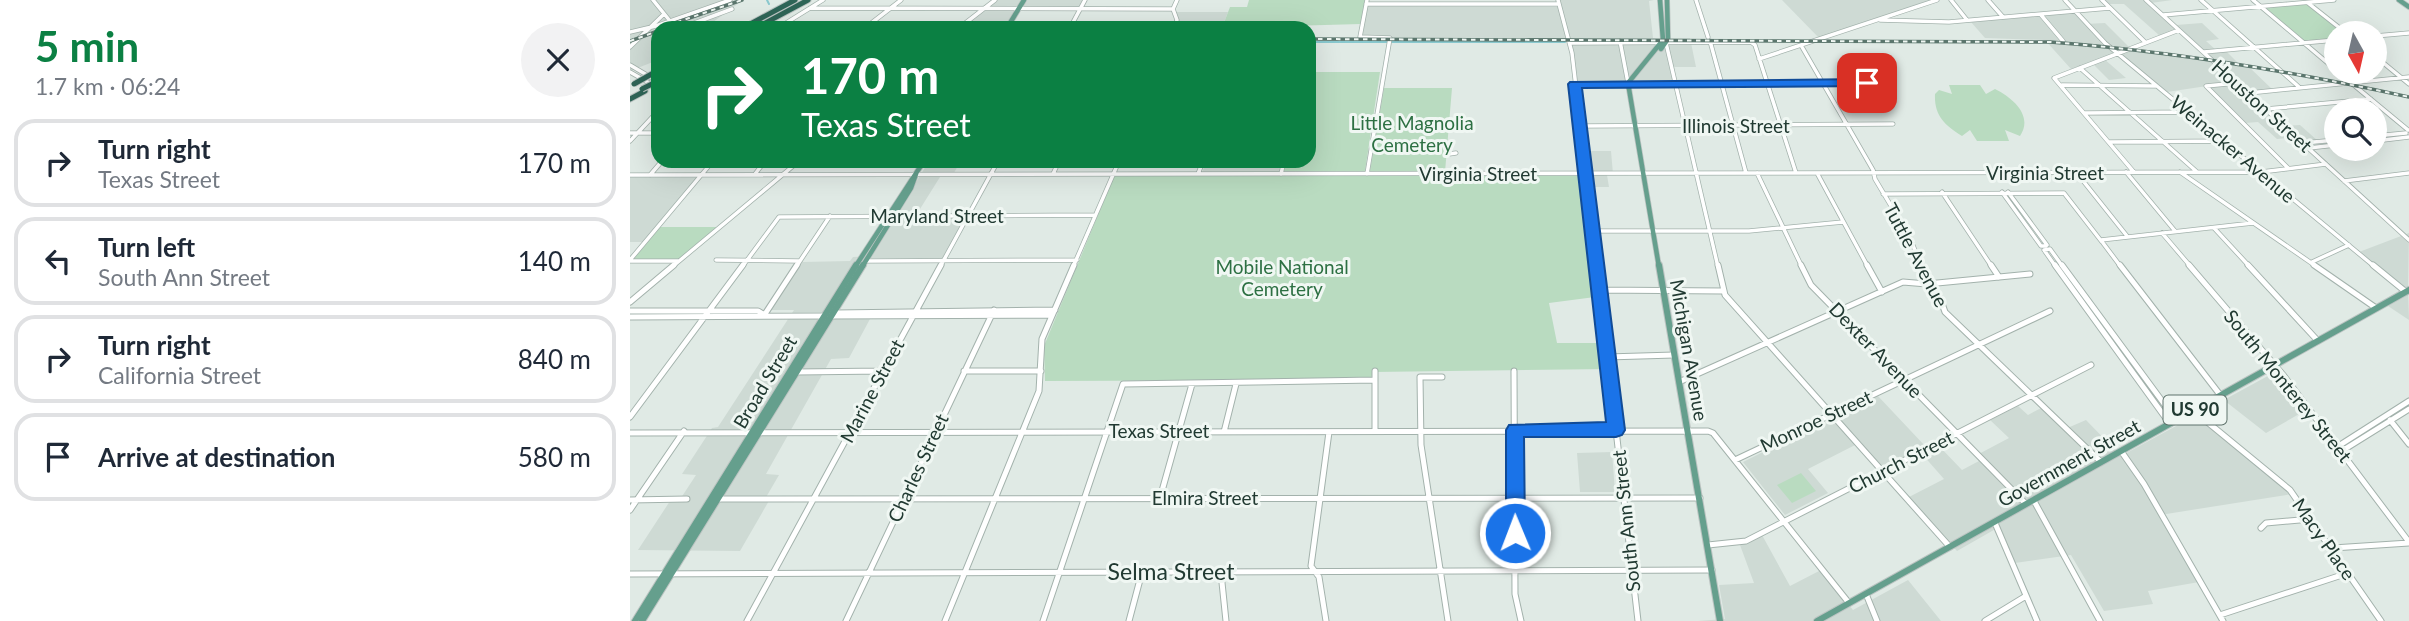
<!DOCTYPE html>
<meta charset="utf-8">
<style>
:root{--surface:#fff;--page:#f2f2f3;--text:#1f2937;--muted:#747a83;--line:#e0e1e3;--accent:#0b8043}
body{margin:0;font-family:Lato,sans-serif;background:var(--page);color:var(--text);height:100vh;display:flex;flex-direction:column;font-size:26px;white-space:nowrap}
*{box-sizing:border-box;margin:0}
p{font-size:23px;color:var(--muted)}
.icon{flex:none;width:38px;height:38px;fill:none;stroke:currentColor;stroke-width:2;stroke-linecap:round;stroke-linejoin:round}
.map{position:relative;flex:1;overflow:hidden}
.details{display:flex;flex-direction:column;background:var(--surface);width:630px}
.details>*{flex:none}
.guide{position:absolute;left:21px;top:21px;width:665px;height:147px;border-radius:21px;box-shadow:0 7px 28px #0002;background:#0b8043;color:#fff;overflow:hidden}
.needle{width:46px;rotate:172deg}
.buttons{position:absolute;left:1694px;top:21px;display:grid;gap:14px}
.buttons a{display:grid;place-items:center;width:63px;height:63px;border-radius:50%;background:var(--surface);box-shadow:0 7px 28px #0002;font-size:35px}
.pin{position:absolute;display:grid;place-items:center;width:60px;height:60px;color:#fff;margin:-30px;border-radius:14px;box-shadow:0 4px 10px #0006}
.me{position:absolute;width:77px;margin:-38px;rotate:359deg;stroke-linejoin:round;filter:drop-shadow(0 0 5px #0008)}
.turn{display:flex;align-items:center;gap:24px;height:147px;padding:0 35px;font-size:32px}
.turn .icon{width:91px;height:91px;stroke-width:2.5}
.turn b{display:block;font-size:49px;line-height:60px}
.round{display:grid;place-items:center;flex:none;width:74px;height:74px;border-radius:37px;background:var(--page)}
.summary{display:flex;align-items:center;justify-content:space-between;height:119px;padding:0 35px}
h1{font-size:42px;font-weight:700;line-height:52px;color:var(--accent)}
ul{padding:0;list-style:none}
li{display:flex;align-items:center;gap:21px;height:88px;margin:0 14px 10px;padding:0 21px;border:4px solid var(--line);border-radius:21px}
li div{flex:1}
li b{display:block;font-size:26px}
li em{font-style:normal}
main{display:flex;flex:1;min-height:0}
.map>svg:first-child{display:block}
.built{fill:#cedad4}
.green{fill:#b9dbc0}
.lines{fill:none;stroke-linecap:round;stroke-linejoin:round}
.stream{stroke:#89c8ce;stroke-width:2}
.minor-far1-casing{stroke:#a3b2ac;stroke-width:5}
.minor-casing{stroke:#a3b2ac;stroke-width:7}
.major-far1-casing{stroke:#bcc4c2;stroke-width:6}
.major-casing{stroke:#bcc4c2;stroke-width:8}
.highway-casing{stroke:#bcc4c2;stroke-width:7}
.minor-far1{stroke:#fff;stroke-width:3.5}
.minor{stroke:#fff;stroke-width:5}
.major-far1{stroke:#659f8d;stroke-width:4.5}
.major{stroke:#659f8d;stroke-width:6}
.highway{stroke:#2e6557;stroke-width:5}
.rail-casing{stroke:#5b766d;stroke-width:3.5}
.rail{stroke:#f0f7f3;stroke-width:2;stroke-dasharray:4.5;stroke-linecap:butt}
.highway-bridge-casing{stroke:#bcc4c2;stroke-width:7;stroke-linecap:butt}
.highway-bridge{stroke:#2e6557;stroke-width:5}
.route{fill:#1a73e8;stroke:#114b97;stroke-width:2}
.labels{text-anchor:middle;stroke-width:6;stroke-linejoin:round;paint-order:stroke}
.shield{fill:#f0f7f3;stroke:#5f736c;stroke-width:2}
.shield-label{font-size:18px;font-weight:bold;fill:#213a32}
.street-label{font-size:19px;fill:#213a32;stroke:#f0f7f3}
.park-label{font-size:19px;fill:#2d7043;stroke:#f0f7f3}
.near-street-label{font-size:23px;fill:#213a32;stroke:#f0f7f3}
</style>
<main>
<section class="details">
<div class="summary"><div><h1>5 min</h1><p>1.7 km · 06:24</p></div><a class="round"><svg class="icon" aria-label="close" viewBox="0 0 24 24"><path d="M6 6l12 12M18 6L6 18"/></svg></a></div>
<ul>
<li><svg class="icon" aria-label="right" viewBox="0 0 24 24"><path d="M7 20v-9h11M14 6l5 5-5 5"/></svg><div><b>Turn right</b><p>Texas Street</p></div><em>170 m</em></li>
<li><svg class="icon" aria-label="left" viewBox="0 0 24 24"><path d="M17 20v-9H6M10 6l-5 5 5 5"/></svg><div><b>Turn left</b><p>South Ann Street</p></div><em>140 m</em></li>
<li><svg class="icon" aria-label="right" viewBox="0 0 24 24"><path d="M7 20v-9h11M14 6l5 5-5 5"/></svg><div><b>Turn right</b><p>California Street</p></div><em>840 m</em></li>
<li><svg class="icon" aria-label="arrive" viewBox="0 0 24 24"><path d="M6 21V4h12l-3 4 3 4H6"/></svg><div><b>Arrive at destination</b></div><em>580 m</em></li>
</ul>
</section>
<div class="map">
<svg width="1779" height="621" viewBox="0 0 1779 621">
<rect width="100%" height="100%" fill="#e0eae5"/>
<path class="built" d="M0,0H113L75,28H28V60L0,71Z
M363,0H455L451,9L392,8L380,27L418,28H330Z
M928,0H1024L1019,1L1023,38H1060L1066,67H1044L1047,84L948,85L941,39L732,38L737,6L929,7Z
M1152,0H1300L1189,38Z
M1473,0H1542L1521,3L1546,25L1572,23L1589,39L1576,41L1586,50L1594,49L1610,65L1618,66L1643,90L1618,92L1550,29L1530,36L1494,4H1478Z
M546,12H598L592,28H545Z
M1444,12L1455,24L1475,23L1502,50L1578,60L1653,126L1670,125L1688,141L1674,142L1668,137L1647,139L1628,122L1615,123L1577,86L1537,92L1488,52L1473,58L1496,78L1479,80L1461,62L1441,69L1415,40L1355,38L1341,22Z
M955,151H981L983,174L977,175L979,187H958Z
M299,161H331L322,176L310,177L285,217H335L312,259L227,258L190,318L240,319L219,358L201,359L136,474L149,475L135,499H140L110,551L8,550L40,501H49L66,475L52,474L82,428L88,427L164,310H140L172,262L220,261L223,257L241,256Z
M576,161H651L649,173H572Z
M0,176H72L16,242H0Z
M1779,233L1778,289L1779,320L1752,302L1775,290L1729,252Z
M1647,371L1678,409L1636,433L1595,401L1568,416L1662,494L1530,515L1569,582L1518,591L1523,604L1474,611L1441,555L1385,563L1369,527L1327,551L1279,497L1314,479L1292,454L1309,446L1332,470L1349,461L1345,456L1379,438L1360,420L1388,406L1398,415L1413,407L1435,429L1456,420L1491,456Z
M1247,395L1296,447L1253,469L1229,443L1178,469L1198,493L1155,515L1113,462Z
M982,452L985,492H950L947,453Z
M1132,535L1160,586L1191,570L1223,610L1278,580L1311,621H1068L1095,619L1089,585L1124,583L1110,545Z"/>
<path class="green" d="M619,0H737L731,24L592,28L600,7H617Z
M1678,2L1716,33H1706V40L1674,43L1631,6Z
M679,72H750L735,171H654L657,161H679Z
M1319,85H1350L1356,94L1365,89C1385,99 1403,117 1390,136L1375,130L1379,141H1347L1340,130L1332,136C1314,125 1304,115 1305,94L1309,90L1322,94Z
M754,88H822L815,172L740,171Z
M484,176H952L965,297L919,303L927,343H973L976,345L979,369L743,372L741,378L705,380L415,381L414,346Z
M29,227H87L48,260H2Z
M1171,473L1186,491L1162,503L1147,485Z"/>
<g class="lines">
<path class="stream" d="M137,0L139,4
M679,42H757
M762,42H935"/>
<defs>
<path id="minor-far1" d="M23,0L40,21
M737,0L730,37L760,38L737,174
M928,0L942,53L967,267
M1066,0L1078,37
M1321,0L1337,20
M1358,0L1373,17
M1435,0L1475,43L1745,267
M1472,0L1515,42
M1516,0L1779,240
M1571,0L1669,87
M1623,0L1706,70
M1678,3L1716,33
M736,4H929
M180,8L543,9
M1411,15L1433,41
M1533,15L1704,0
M1250,20L1319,22L1480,8
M51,28L102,9
M148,28L193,0
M235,28L271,0
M329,28L365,0
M440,28L455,0
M544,28L547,20L543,9L547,0
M0,32L26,26L100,0
M1745,36L1779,33
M990,41L998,83
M1080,41L1116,173
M940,43L1121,42L1125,45L1166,173
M1036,43L1088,267
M0,47L34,14
M1172,47L1243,170L1245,179L1279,236L1292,267
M1574,52L1706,40
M1745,56L1779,84
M1129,59L1307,0
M0,65L27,81
M1450,68L1566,171
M0,72L28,88
M1708,72L1778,130
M1607,83L1576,86L1658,168
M945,84L1264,83
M1432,85L1527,86
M1619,93L1779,77
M1636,109L1741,99
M1455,113L1558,112
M950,126L1263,124
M0,133H28
M1745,136L1776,133
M0,141L28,111
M1745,141L1779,137
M1479,142L1593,141
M1673,143L1706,140
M1679,148L1706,145
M819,154L826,153
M1503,171L1424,78L1549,30
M1446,172L1497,236
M1496,172L1545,231
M1550,172L1687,267
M1127,173L1172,267
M1187,173L1238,267
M125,174L135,161
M423,174L429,161
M568,174L573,161
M651,174L654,161
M0,175L1631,172L1696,164
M20,175L32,161
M1714,181L1779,173
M1312,192L1362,267
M1372,192L1411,246H1416
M1378,192L1417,245
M1253,194L1434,193L1472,242
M1584,228L1620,267
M963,231H1119L1213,222
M1532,233L1561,267
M1471,240L1623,223
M1473,243L1491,267
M1414,250L1420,249L1433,267
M1414,250L1426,267
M0,260L83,161
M86,260L169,261
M0,261H48
M236,261L447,260
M1682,262L1719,245
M42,267L169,161
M112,267L149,217L465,215
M166,267L200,216
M310,267L368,161
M443,267L489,161"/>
<path id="minor" d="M967,265L1008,621
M1088,265L1095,295L1320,547
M1171,265L1181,285L1396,504
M1237,265L1252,292
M1291,265L1309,295L1315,312L1471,462
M1361,265L1369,277
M1425,265L1540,424
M1432,265L1546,420
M1490,265L1591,396
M1559,265L1654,376L1779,542
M1618,265L1688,341
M1684,265L1746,308
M1743,265L1776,292
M969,290L1093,291
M0,302L44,265
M0,311H128L133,314
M206,313L425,310
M135,314L167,265
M0,317L422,315
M977,357L1044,355
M334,371H411
M745,371V431
M884,371L885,594L891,621
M166,372L254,371
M812,377H790L791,445L818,621
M1049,382L1273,282L1297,284L1400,274
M1564,411L1660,490L1751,621
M0,417L113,265
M1760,420L1779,444
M594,432L606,384
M0,433L1078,431L1083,433L1219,603
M1711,448L1710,445L1779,401
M1711,448L1715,449L1779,409
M1491,451L1514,484L1593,621
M1105,460L1420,311
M530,498L562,384
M88,499L1070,498
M0,500L57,499
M1404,501L1470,621
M0,510L54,431
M1365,523L1407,621
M1631,528L1636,523L1681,519
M1078,545L1116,541L1461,365
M1703,548L1779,543
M591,573L596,621
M0,574L1082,570
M1236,594L1247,621
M1590,615L1718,573
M117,621L311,265
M216,621L364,310
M315,621L409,391L412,339L444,265
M413,621L493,384L745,380
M499,621L512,572
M696,621L689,577L681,566L699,432
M1355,621L1396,596"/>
<path id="major-far1" d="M1769,0L1779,7
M377,28L394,0
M1031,49L1038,39L1037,0
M225,267L294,161
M232,267L281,188L286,174
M1029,267L998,83L1033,40L1030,0"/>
<path id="major" d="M1029,265L1090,621
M5,621L226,265
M12,621L233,265
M1187,621L1779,290"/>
<path id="highway" d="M113,28L165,0
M126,28L178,0
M0,99L15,91"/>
</defs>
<use href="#minor-far1" class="minor-far1-casing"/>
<use href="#minor" class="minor-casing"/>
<use href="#major-far1" class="major-far1-casing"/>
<use href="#major" class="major-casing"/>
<use href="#highway" class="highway-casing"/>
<use href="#minor-far1" class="minor-far1"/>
<use href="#minor" class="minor"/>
<use href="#major-far1" class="major-far1"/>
<use href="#major" class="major"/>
<use href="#highway" class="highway"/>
<defs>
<path id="rail" d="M30,28L112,0
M679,39L1420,42C1541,51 1660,71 1779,97
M0,41L28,31"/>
</defs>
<use href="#rail" class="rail-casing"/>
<use href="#rail" class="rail"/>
<defs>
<path id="highway-bridge" d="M4,84L27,71
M12,89L28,81"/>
</defs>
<use href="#highway-bridge" class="highway-bridge-casing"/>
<use href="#highway-bridge" class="highway-bridge"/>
</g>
<path class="route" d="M1237,79L1243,83L1241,86L952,88L995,430L992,435L986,437H894L895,533L892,539L885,542L879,539L876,533V430L879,425L976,422L938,84L940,82Z"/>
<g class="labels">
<rect class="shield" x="1533.5" y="395.5" width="63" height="29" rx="5"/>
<g class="shield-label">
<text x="1565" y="416">US 90</text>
</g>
<g class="street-label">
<text transform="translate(1632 106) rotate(42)" y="7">Houston Street</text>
<text x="1106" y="133">Illinois Street</text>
<text transform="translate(1603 149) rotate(40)" y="7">Weinacker Avenue</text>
<text x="1415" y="180">Virginia Street</text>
<text x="848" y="181">Virginia Street</text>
<text x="307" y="223">Maryland Street</text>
<text transform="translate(1286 255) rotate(62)" y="7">Tuttle Avenue</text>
<text transform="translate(1059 350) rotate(80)" y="7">Michigan Avenue</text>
<text transform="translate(1246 350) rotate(46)" y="7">Dexter Avenue</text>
<text transform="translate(135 382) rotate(-59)" y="7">Broad Street</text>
<text transform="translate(1658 386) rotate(51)" y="7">South Monterey Street</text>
<text transform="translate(242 391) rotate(-62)" y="7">Marine Street</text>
<text transform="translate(1186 421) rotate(-25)" y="7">Monroe Street</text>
<text x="529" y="438">Texas Street</text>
<text transform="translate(1271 462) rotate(-27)" y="7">Church Street</text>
<text transform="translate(1439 463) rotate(-29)" y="7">Government Street</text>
<text transform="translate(288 468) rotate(-65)" y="7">Charles Street</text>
<text x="575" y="505">Elmira Street</text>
<text transform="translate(996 521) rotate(-96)" y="7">South Ann Street</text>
<text transform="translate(1694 539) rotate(55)" y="7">Macy Place</text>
</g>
<g class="park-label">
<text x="782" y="130">Little Magnolia<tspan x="782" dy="22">Cemetery</tspan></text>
<text x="652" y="274">Mobile National<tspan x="652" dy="22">Cemetery</tspan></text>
</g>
<g class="near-street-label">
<text x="541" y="580">Selma Street</text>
</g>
</g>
</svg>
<div class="buttons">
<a><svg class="needle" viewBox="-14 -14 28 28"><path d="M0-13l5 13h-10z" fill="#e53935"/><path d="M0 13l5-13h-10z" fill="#747a83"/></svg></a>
<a><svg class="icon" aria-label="search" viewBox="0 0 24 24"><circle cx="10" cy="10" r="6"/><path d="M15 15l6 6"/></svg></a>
</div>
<div class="pin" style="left:1237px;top:83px;background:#d93025"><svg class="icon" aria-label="arrive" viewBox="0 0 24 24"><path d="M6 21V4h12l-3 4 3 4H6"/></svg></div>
<svg class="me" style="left:885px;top:533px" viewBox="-20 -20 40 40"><circle r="17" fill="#1a73e8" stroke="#fff" stroke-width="3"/><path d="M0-11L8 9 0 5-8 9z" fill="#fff"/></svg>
<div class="guide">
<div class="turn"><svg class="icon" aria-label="right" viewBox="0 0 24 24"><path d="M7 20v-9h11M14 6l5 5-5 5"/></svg><div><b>170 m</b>Texas Street</div></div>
</div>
</div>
</main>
